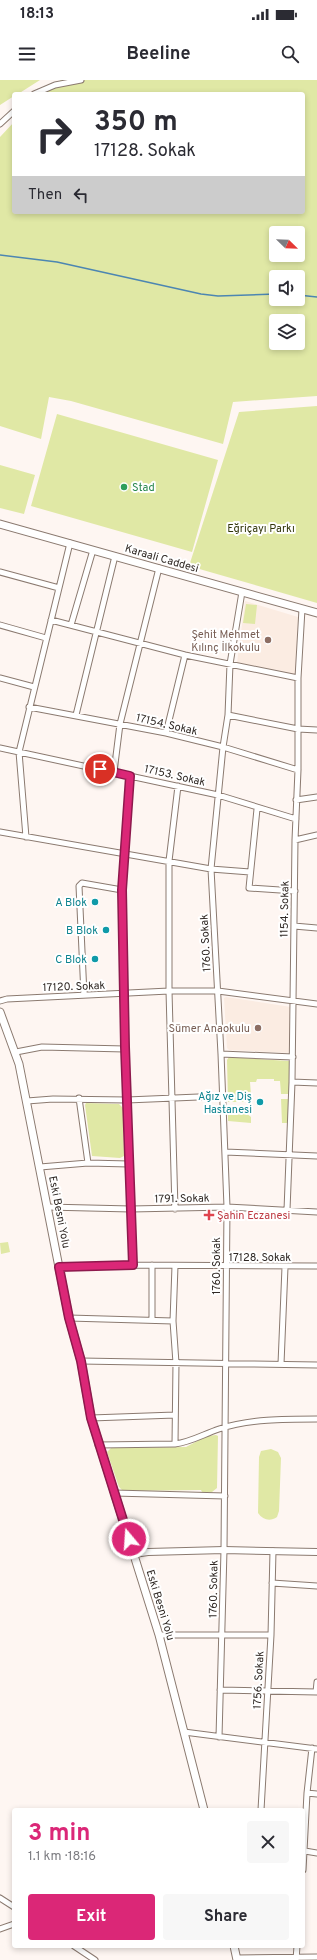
<!DOCTYPE html>
<meta charset="utf-8">
<style>
:root{--surface:#fff;--page:#f7f7f7;--text:#2b2b33;--muted:#7c7c81;--accent:#db2777}
body{margin:0;font-family:Overpass,sans-serif;background:var(--page);color:var(--text);height:100vh;display:flex;flex-direction:column;font-size:15px;white-space:nowrap}
*{box-sizing:border-box;margin:0}
p{font-size:13px;color:var(--muted)}
.icon{flex:none;width:22px;height:22px;fill:none;stroke:currentColor;stroke-width:2;stroke-linecap:round;stroke-linejoin:round}
.map{position:relative;flex:1;overflow:hidden}
.drawer{position:absolute;left:12px;top:1728px;width:293px;height:140px;display:flex;flex-direction:column;background:var(--surface);border-radius:4px;box-shadow:0 2px 6px #0003}
.drawer>*{flex:none}
.guide{position:absolute;left:12px;top:12px;width:293px;height:122px;border-radius:4px;box-shadow:0 2px 6px #0003;background:#fff;color:var(--text);overflow:hidden}
.needle{width:26px;rotate:113deg}
.fabs{position:absolute;left:269px;top:146px;display:grid;gap:8px}
.fabs a{display:grid;place-items:center;width:36px;height:36px;border-radius:4px;background:var(--surface);box-shadow:0 2px 6px #0003;font-size:20px}
.pin{position:absolute;display:grid;place-items:center;width:34px;height:34px;color:#fff;margin:-17px;border:2px solid #fff;border-radius:50%;box-shadow:0 1px 4px #0007}
.me{position:absolute;width:44px;margin:-22px;rotate:342deg;stroke-linejoin:round;filter:drop-shadow(0 0 3px #0008)}
.turn{display:flex;align-items:center;gap:14px;height:84px;padding:0 16px;font-size:18px}
.turn .icon{width:52px;height:52px;stroke-width:2.5}
.turn b{display:block;font-size:28px;line-height:34px}
.then{display:flex;align-items:center;height:38px;padding:0 16px;background:#0003;gap:8px;font-size:15px}
.round{display:grid;place-items:center;flex:none;width:42px;height:42px;border-radius:4px;background:var(--page)}
.summary{display:flex;align-items:center;justify-content:space-between;height:68px;padding:0 16px}
h1{font-size:24px;font-weight:700;line-height:30px;color:var(--accent)}
.action{display:flex;gap:8px;margin-top:auto;padding:8px 16px}
.action a{flex:1;height:46px;border-radius:4px;background:var(--accent);color:#fff;font-size:16px;font-weight:700;line-height:46px;text-align:center}
.action a+a{background:var(--page);color:var(--text)}
.status{display:flex;justify-content:space-between;align-items:center;height:28px;padding:0 20px;background:var(--surface);direction:ltr}
.status svg{height:11px;fill:currentColor}
header{display:flex;justify-content:space-between;align-items:center;height:52px;padding:0 16px;background:var(--surface);font-size:18px;font-weight:700}
.map>svg:first-child{display:block}
.built{fill:#fbece2}
.green{fill:#e0e8a5;fill-rule:evenodd}
.lines{fill:none;stroke-linecap:round;stroke-linejoin:round}
.stream{stroke:#4c86b2;stroke-width:1.5}
.minor-casing{stroke:#8b7a70;stroke-width:7}
.tertiary-casing{stroke:#8b7a70;stroke-width:8}
.secondary-casing{stroke:#8b7a70;stroke-width:9}
.minor{stroke:#fff;stroke-width:5}
.tertiary{stroke:#fff;stroke-width:6}
.secondary{stroke:#fff;stroke-width:7}
.route-casing{stroke:#8e194d;stroke-width:10}
.route{stroke:#db2777;stroke-width:7}
.leisure-dot{fill:#2e9e5b;stroke:#fff;stroke-width:1.5}
.education-dot{fill:#8d6e63;stroke:#fff;stroke-width:1.5}
.culture-dot{fill:#0f9aa8;stroke:#fff;stroke-width:1.5}
.health-dot{fill:#e0444e;stroke:#fff;stroke-width:1.5}
.labels{text-anchor:middle;stroke-width:4;stroke-linejoin:round;paint-order:stroke}
.leisure-label{font-size:11px;fill:#27864d;stroke:#fff;text-anchor:start}
.park-label{font-size:11px;fill:#32360a;stroke:#fff}
.street-label{font-size:11px;fill:#2f2824;stroke:#fff}
.education-label{font-size:11px;fill:#785e54;stroke:#fff;text-anchor:end}
.culture-label{font-size:11px;fill:#0d838f;stroke:#fff;text-anchor:end}
.health-label{font-size:11px;fill:#be3a42;stroke:#fff;text-anchor:start}
</style>
<div class="status"><b>18:13</b><svg viewBox="0 0 49 12"><path d="M0 12V9h3v3zM5 12V6h3v6zM10 12V3h3v9zM15 12V0h3v12zM26 1h20v11H26zM47 4h2v5h-2z"/></svg></div>
<header><svg class="icon" aria-label="menu" viewBox="0 0 24 24"><path d="M4 6h16M4 12h16M4 18h16"/></svg>Beeline<svg class="icon" aria-label="search" viewBox="0 0 24 24"><circle cx="10" cy="10" r="6"/><path d="M15 15l6 6"/></svg></header>
<div class="map">
<svg width="317" height="1880" viewBox="0 0 317 1880">
<rect width="100%" height="100%" fill="#fef6f2"/>
<path class="built" d="M245,521L298,537L296,595L237,583Z
M226,917L291,927L290,973L229,970L227,968L224,918Z"/>
<path class="green" d="M0,0H40L18,14H14V16L0,25Z
M61,0H317V316L233,322L223,364L71,321L49,317L41,359L0,346V57L14,42V132H303V14H45ZM276,153H298V175H276ZM276,197H298V219H276ZM276,241H298V263H276Z
M317,326V523L189,486L239,332Z
M57,334L218,380L192,472L31,426Z
M0,385L35,395L24,434L0,428Z
M246,524L257,525L255,544L243,543Z
M229,977L289,981V1014H281L280,1001H274V999H257L256,1002H250L251,1015L243,1022H228L227,980Z
M281,1019H289L288,1043H282Z
M86,1023L119,1024L123,1028L124,1076L120,1078L92,1076L85,1025Z
M228,1028H243L246,1033L251,1037V1043L228,1041Z
M8,1162L10,1172L1,1174L0,1163Z
M216,1355L218,1356L217,1408L212,1412H202L201,1410L123,1411L119,1407L107,1372L111,1368L186,1367L207,1356Z
M271,1369L278,1372L281,1378L279,1431L277,1437C270,1442 263,1440 258,1433L259,1377L261,1371Z"/>
<g class="lines">
<path class="stream" d="M0,175L57,182L201,214L218,216L276,214
M298,215L317,217"/>
<defs>
<path id="minor" d="M34,14L55,5L81,0
M0,44L14,31
M0,492L59,508
M51,540L185,575L298,598
M0,545L46,558
M71,545L93,470
M0,598L34,607
M29,627L166,653L223,667L298,690
M76,635L115,476
M228,635L298,649L317,650
M166,653L185,575
M0,668L218,715L296,739
M114,692L120,644L159,488
M130,696L122,810L125,969L133,1185
M296,720L317,717
M257,729L249,808L295,811
M0,752L211,789L250,792
M26,757L19,672L70,463
M295,760L317,755
M294,846L317,848
M84,915L79,806L82,803L122,810
M0,921L7,919L169,911H218L317,924
M16,972L42,967L125,969
M221,974L293,977
M292,1002L317,1003
M79,1018L88,1083
M27,1021L53,1019L127,1020L222,1016
M225,1072L317,1076
M40,1087L88,1083L129,1084
M47,1127L131,1129L227,1127L317,1132
M175,1129L169,911V781L178,706
M287,1130L292,1002L295,760L298,690V598L302,529
M152,1185V1239
M175,1186L173,1241L176,1283L175,1364
M59,1187L133,1185L317,1186
M69,1238L173,1241
M81,1281L317,1285
M281,1284L285,1187
M91,1338L175,1335
M98,1365L175,1364C191,1362 204,1354 219,1349C250,1339 284,1339 317,1339
M114,1413L225,1416
M272,1503L317,1506
M159,1555H271
M220,1610L317,1612
M316,1612L317,1602
M184,1652L317,1669
M219,1657L224,1470L227,1127L221,974L211,789L223,667L228,635L230,584L242,512
M307,1713L317,1714
M261,1730L271,1555L273,1471
M305,1771L317,1773
M303,1790L307,1713L312,1668
M0,1818L14,1827
M0,1849L14,1844
M74,1866L95,1880
M237,1878L317,1877
M296,1880L297,1866"/>
<path id="tertiary" d="M134,1474L148,1472L224,1470L317,1472"/>
<path id="secondary" d="M0,444L317,533
M0,932L19,984L69,1238L81,1281L91,1338L159,1555L204,1730
M234,1866L237,1880"/>
</defs>
<use href="#minor" class="minor-casing"/>
<use href="#tertiary" class="tertiary-casing"/>
<use href="#secondary" class="secondary-casing"/>
<use href="#minor" class="minor"/>
<use href="#tertiary" class="tertiary"/>
<use href="#secondary" class="secondary"/>
</g>
<g class="lines">
<defs>
<path id="route" d="M100,689L130,696L122,810L125,967L133,1185L59,1187L69,1238L81,1281L91,1338L129,1459"/>
</defs>
<use href="#route" class="route-casing"/>
<use href="#route" class="route"/>
</g>
<circle class="leisure-dot" cx="124" cy="407" r="4"/>
<g class="education-dot">
<circle cx="268" cy="560" r="4"/>
<circle cx="258" cy="948" r="4"/>
</g>
<g class="culture-dot">
<circle cx="95" cy="822" r="4"/>
<circle cx="106" cy="850" r="4"/>
<circle cx="95" cy="879" r="4"/>
<circle cx="260" cy="1022" r="4"/>
</g>
<path class="health-dot" d="M207 1129h4v4h4v4h-4v4h-4v-4h-4v-4h4z"/>
<g class="labels">
<g class="leisure-label">
<text x="132" y="411">Stad</text>
</g>
<g class="park-label">
<text x="261" y="452">Eğriçayı Parkı</text>
</g>
<g class="street-label">
<text transform="translate(162 478) rotate(16)" y="4">Karaali Caddesi</text>
<text transform="translate(167 644) rotate(13)" y="4">17154. Sokak</text>
<text transform="translate(175 695) rotate(13)" y="4">17153. Sokak</text>
<text transform="translate(284 829) rotate(-89)" y="4">1154. Sokak</text>
<text transform="translate(205 863) rotate(-93)" y="4">1760. Sokak</text>
<text transform="translate(74 906) rotate(-2)" y="4">17120. Sokak</text>
<text transform="translate(182 1118) rotate(-1)" y="4">1791. Sokak</text>
<text transform="translate(60 1132) rotate(79)" y="4">Eski Besni Yolu</text>
<text x="260" y="1181">17128. Sokak</text>
<text transform="translate(216 1186) rotate(-90)" y="4">1760. Sokak</text>
<text transform="translate(213 1509) rotate(-89)" y="4">1760. Sokak</text>
<text transform="translate(161 1525) rotate(73)" y="4">Eski Besni Yolu</text>
<text transform="translate(258 1600) rotate(-87)" y="4">1756. Sokak</text>
</g>
<g class="education-label">
<text x="260" y="558">Şehit Mehmet<tspan x="260" dy="13">Kılınç İlkokulu</tspan></text>
<text x="250" y="952">Sümer Anaokulu</text>
</g>
<g class="culture-label">
<text x="87" y="826">A Blok</text>
<text x="98" y="854">B Blok</text>
<text x="87" y="883">C Blok</text>
<text x="252" y="1020">Ağız ve Diş<tspan x="252" dy="13">Hastanesi</tspan></text>
</g>
<g class="health-label">
<text x="217" y="1139">Şahin Eczanesi</text>
</g>
</g>
</svg>
<div class="fabs">
<a><svg class="needle" viewBox="-14 -14 28 28"><path d="M0-13l5 13h-10z" fill="#e53935"/><path d="M0 13l5-13h-10z" fill="#7c7c81"/></svg></a>
<a><svg class="icon" aria-label="sound" viewBox="0 0 24 24"><path d="M4 9h4l5-4v14l-5-4H4zM17 9q2 3 0 6"/></svg></a>
<a><svg class="icon" aria-label="layers" viewBox="0 0 24 24"><path d="M12 4l9 5-9 5-9-5zM3 14l9 5 9-5"/></svg></a>
</div>
<div class="pin" style="left:100px;top:689px;background:#d93025"><svg class="icon" aria-label="arrive" viewBox="0 0 24 24"><path d="M6 21V4h12l-3 4 3 4H6"/></svg></div>
<svg class="me" style="left:129px;top:1459px" viewBox="-20 -20 40 40"><circle r="17" fill="#db2777" stroke="#fff" stroke-width="3"/><path d="M0-11L8 9 0 5-8 9z" fill="#fff"/></svg>
<div class="guide">
<div class="turn"><svg class="icon" aria-label="right" viewBox="0 0 24 24"><path d="M7 20v-9h11M14 6l5 5-5 5"/></svg><div><b>350 m</b>17128. Sokak</div></div>
<div class="then">Then<svg class="icon" aria-label="left" viewBox="0 0 24 24"><path d="M17 20v-9H6M10 6l-5 5 5 5"/></svg></div>
</div>
<section class="drawer">
<div class="summary"><div><h1>3 min</h1><p>1.1 km · 18:16</p></div><a class="round"><svg class="icon" aria-label="close" viewBox="0 0 24 24"><path d="M6 6l12 12M18 6L6 18"/></svg></a></div>
<div class="action"><a>Exit</a><a>Share</a></div>
</section>
</div>
